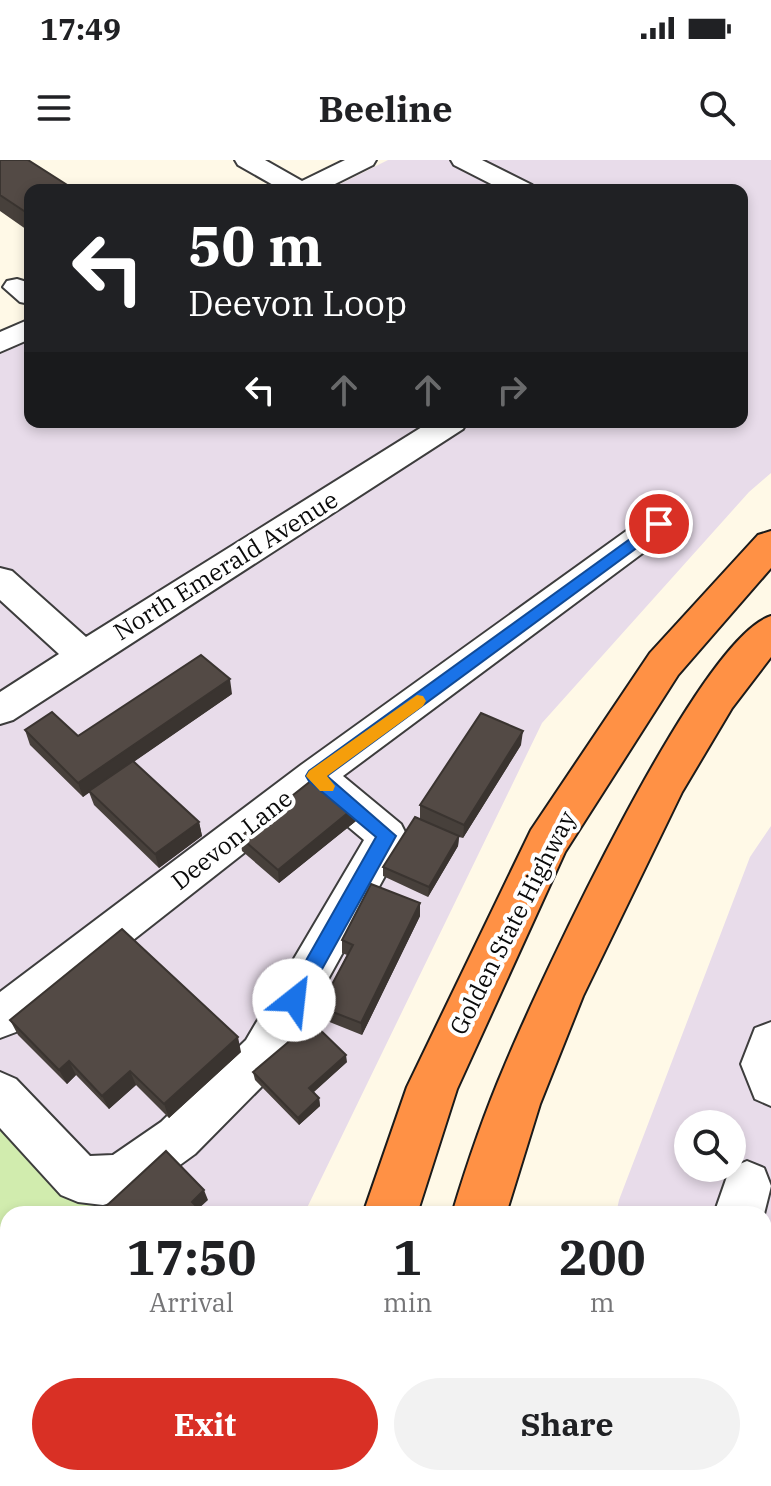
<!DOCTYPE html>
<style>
:root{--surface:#fff;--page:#f2f2f2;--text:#202124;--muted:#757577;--accent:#d93025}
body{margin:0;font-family:"IBM Plex Serif",serif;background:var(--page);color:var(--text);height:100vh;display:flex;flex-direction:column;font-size:30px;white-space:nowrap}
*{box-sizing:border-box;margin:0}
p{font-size:26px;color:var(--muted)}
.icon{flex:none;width:44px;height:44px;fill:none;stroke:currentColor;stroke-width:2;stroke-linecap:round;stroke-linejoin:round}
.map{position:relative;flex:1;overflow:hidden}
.sheet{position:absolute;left:0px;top:1046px;width:772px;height:280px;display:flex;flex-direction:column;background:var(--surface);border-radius:24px 24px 0 0;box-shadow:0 4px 12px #0003}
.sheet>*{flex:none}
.top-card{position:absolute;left:24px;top:24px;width:724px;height:244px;border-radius:16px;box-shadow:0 4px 12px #0003;background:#202124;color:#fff;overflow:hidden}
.buttons{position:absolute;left:674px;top:950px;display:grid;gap:16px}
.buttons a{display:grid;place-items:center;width:72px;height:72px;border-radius:50%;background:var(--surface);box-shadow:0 4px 12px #0003;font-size:40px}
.pin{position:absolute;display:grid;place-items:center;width:68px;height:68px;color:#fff;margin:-34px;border:4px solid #fff;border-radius:50%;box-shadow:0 2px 8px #0007}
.me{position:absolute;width:88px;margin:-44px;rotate:29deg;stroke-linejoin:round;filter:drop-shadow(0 0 6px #0008)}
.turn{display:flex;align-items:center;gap:28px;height:168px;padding:0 32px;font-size:36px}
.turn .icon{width:104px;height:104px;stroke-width:2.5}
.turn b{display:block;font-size:56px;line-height:68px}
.lanes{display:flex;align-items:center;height:76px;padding:0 32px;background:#0003;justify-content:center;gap:40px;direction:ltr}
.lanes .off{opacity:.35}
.eta{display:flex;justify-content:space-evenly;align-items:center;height:136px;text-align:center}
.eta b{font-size:48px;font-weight:700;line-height:56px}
.action{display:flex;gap:16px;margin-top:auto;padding:16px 32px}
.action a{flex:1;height:92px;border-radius:48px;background:var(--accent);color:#fff;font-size:32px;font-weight:700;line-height:92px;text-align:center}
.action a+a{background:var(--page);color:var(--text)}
.status{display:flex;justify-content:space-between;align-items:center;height:56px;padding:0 40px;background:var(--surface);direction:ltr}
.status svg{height:22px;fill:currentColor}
header{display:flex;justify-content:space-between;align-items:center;height:104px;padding:0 32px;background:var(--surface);font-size:36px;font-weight:700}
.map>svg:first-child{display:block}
.industrial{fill:#e8dcea;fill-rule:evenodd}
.green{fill:#d1ecae}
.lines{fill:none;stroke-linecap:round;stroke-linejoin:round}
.minor-casing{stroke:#3d3d3d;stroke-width:4}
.highway-casing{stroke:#1b1b1b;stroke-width:4}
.minor{fill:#fff;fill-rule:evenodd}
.highway{fill:#ff9145;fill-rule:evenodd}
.wall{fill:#47403b}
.shaded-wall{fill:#3a3430}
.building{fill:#534a45;stroke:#3a3430;stroke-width:2}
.route{fill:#1a73e8;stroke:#114b97;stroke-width:2}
.slow{fill:#f59e0b}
.labels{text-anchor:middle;stroke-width:8;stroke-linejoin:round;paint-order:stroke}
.street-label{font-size:24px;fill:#0a0a0a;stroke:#fff}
</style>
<div class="status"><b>17:49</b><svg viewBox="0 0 49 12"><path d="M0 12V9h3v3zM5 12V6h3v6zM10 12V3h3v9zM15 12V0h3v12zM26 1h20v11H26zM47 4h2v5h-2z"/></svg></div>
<header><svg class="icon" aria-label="menu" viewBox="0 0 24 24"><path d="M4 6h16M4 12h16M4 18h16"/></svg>Beeline<svg class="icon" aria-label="search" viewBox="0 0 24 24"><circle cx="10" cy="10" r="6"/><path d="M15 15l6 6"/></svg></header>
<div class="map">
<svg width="771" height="1326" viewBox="0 0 771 1326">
<rect width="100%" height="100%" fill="#fff9e7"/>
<path class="industrial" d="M388,0H771V313L749,332L542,563L304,1054H102L0,949V194L30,179V262H742V30H328Z
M771,666V1326H562L564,1318H764V1054H616L619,1040L750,697ZM688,964H732V1008H688Z"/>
<path class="green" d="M0,949L102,1054H8V1077L0,1066Z
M0,1222L8,1233V1318H70L76,1326H0Z"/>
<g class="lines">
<defs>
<path id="minor" d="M235,0H265L302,21L345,0H376L373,5L323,30H282L238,5Z
M451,0H482L532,25L536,30H503L454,5Z
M17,119L30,123V144L20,142L3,127L7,121Z
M30,159V179L0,192V172Z
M430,262H467L463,269L13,560L0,564V532L59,494L0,440V408L12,411L86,477Z
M659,353L671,356L676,364L671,372L343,616L401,664L407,676L278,910L195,994L140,1034L103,1045L78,1042L61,1035L0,968V912L16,919L90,996L113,995L161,962L246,880L364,680L314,638L16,872L0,878V832L301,605L647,356Z
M771,862V946L755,939L741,904L755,868Z
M747,1001L764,1008L771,1026L764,1054H714L730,1008Z
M0,1110L8,1113V1172L0,1168Z
M764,1178L771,1181V1236L764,1233Z
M113,1318H171L175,1326H117Z"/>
<path id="highway" d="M771,371V408L678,515L565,692L457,929L417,1054H363L407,927L531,670L650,493L758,375Z
M771,456V497L732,548L682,632L583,836L540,944L506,1054H452C467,1004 484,954 505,905C538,826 699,477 771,456Z
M277,1318H337L336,1326H276Z
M379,1318H439L436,1326H376Z"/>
</defs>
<use href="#minor" class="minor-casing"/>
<use href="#highway" class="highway-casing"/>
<use href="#minor" class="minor"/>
<use href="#highway" class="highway"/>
</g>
<path class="wall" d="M0,0L30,30V72L0,51Z
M232,534L133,602L199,662L202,676L159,708L94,645L89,632L83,637L30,585L25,570L78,576Z
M521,585L463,678L459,677L458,686L428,737L383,716V707L420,659V645Z
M356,661L279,723L242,691L240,677Z
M420,743V756L362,875L322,859L320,847L347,795L342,793V780Z
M10,860L241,892L169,958L136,925L109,949L76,915L67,924L18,875Z
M347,902L314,932L319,938L320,946L299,965L255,920L253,912Z"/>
<path class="shaded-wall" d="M230,519L232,534L83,637L78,623Z
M523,571L521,585L463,678L464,665Z
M355,647L356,661L279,723L278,710Z
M199,662L202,676L159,708L155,694Z
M459,676L458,686L428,737L429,727Z
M420,743V756L362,875L361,863Z
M238,877L241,892L169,958L164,944Z
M346,895L347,902L310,935L309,928Z
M69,901L76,915L67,924L59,910Z
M130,911L136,925L109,949L102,936Z
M319,938L320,946L299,965L298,958Z
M204,1030L208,1040L196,1051L192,1042Z"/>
<path class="building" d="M0,0H28L75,30H30V55L0,35Z
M201,495L230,519L78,623L25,570L52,552L78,576Z
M481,553L523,571L464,665L420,645Z
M133,601L199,662L155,694L89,631Z
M317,616L355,647L278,710L240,677Z
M415,657L459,676L429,727L383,707Z
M371,724L420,743L361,863L320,847L353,785L342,780Z
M122,769L238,877L164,944L130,911L102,936L69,901L59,910L10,860Z
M312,862L346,895L309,928L319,938L298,958L253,912Z
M166,991L204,1030L192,1042L204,1054H108L103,1049Z"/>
<path class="route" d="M659,358L667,364L665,367L327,616L396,676L301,847L294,849L287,847L284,840L287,834L376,677L309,621L306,616L309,611Z"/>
<path class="slow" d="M417,535L423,536L426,541L423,546L327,616L335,626L333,631H320L306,616L309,611Z"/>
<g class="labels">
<g class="street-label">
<text transform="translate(226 406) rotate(-32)" y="8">North Emerald Avenue</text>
<text transform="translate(232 680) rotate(-38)" y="8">Deevon Lane</text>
<text transform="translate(513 763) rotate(-63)" y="8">Golden State Highway</text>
</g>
</g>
</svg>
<div class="buttons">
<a><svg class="icon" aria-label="search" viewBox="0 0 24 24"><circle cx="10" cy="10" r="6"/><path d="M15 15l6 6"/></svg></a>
</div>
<div class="pin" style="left:659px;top:364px;background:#d93025"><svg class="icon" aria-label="arrive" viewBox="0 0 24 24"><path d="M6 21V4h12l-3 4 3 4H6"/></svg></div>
<svg class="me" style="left:294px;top:840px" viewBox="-20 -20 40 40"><circle r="19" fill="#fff"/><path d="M0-13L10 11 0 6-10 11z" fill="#1a73e8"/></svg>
<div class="top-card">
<div class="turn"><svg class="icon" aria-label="left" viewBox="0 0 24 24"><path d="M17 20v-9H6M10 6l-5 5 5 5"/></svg><div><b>50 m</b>Deevon Loop</div></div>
<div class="lanes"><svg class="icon" aria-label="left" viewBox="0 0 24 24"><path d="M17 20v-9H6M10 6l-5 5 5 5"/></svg><svg class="icon off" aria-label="ahead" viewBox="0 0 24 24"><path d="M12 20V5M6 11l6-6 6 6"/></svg><svg class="icon off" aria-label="ahead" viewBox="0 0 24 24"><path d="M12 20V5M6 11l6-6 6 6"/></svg><svg class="icon off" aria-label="right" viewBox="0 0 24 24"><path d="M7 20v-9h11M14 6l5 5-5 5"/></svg></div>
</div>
<section class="sheet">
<div class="eta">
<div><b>17:50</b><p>Arrival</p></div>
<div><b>1</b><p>min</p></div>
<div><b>200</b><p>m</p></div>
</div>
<div class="action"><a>Exit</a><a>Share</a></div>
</section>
</div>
